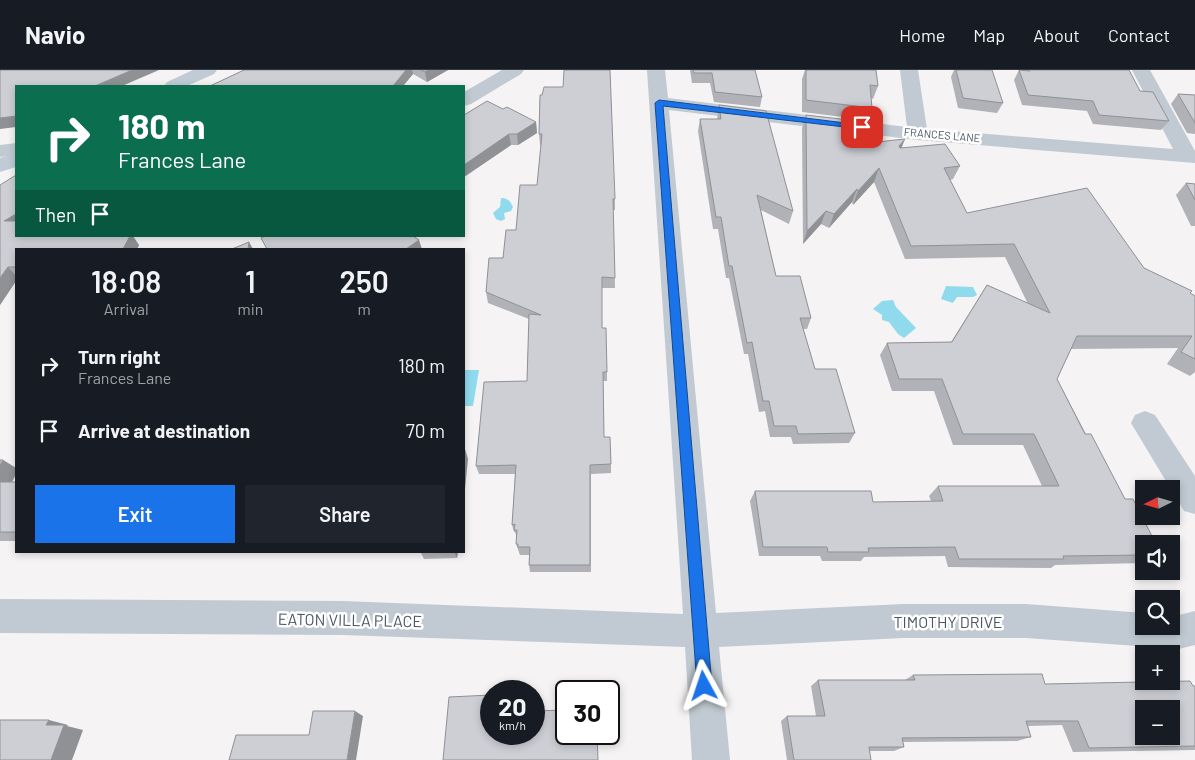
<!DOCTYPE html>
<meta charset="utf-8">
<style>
:root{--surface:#171b24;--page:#20242c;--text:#f1f3f6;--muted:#9ea1a6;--line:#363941;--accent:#1a73e8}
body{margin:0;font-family:Barlow,sans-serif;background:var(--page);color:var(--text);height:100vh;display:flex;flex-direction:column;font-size:19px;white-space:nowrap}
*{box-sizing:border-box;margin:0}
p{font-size:16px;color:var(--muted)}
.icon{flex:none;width:28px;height:28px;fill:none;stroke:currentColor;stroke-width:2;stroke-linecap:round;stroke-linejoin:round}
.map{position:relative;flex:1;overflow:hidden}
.drawer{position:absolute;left:15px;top:178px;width:450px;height:305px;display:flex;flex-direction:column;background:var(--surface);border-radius:0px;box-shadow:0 2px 8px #0003}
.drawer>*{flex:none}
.top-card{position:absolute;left:15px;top:15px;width:450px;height:152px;border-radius:0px;box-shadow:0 2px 8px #0003;background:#0b6e4f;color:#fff;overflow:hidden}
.needle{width:32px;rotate:265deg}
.controls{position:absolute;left:1135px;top:410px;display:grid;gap:10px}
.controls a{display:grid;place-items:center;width:45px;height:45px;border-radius:0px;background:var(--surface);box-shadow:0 2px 8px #0003;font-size:25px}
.speed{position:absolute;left:480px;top:610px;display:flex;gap:10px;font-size:25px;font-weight:700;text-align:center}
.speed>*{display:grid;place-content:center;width:65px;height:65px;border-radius:50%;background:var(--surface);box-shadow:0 2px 8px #0003;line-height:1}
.speed small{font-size:12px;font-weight:400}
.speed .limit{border:2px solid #111;border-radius:8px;background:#fff;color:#111}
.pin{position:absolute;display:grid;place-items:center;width:42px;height:42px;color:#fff;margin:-21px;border-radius:10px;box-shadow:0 2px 8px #0006}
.me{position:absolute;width:55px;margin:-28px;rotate:355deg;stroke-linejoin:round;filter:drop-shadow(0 0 4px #0008)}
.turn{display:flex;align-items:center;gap:18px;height:105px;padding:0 20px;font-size:22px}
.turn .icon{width:65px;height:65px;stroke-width:2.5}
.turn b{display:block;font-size:35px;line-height:42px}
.then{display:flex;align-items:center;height:48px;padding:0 20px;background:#0003;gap:10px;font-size:19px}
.eta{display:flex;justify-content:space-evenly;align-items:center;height:85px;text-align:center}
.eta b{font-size:30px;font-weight:600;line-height:35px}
.action{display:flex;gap:10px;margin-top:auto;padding:10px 20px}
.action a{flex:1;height:58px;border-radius:0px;background:var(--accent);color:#fff;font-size:20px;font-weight:600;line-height:58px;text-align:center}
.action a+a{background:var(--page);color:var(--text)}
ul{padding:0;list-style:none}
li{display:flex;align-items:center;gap:15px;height:65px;padding:0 20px}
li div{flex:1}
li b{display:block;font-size:19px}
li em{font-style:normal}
header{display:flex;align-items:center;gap:30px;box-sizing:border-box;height:70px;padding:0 25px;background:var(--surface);border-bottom:1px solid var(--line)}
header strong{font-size:24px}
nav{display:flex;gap:28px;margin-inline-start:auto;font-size:18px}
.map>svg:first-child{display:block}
.water{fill:#90daee}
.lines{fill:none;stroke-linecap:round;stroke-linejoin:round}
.minor{fill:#c1cad2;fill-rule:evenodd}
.secondary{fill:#c1cbd6;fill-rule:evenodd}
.wall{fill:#b0b2b7}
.shaded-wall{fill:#909195}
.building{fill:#cdcfd5;stroke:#909195;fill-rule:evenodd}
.route{fill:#1a73e8;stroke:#114b97}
.labels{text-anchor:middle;stroke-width:5;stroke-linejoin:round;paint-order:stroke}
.far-street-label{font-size:11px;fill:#4a5661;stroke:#fff}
.near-street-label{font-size:16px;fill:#4a5661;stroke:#fff}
</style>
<header>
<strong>Navio</strong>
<nav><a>Home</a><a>Map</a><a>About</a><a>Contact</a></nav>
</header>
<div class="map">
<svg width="1195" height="690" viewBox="0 0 1195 690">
<rect width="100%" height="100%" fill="#f5f3f3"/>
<path class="water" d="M501,128C508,128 510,131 513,137L511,141L504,143L505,149L501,151L496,149L493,143L500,137Z
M946,216L973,217L977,225L973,227H957L953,233L941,229Z
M893,230L896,237L916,258L904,268L898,264L889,252L882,250V245L873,239L882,231Z
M464,300H479L473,336H464Z"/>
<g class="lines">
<path class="minor" d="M502,0H524L521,4L471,34L464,36V22Z
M647,0H665L668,28L907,57L900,0H918L927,59L1173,79L1132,0H1150L1195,81V93L918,70L669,40L716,543L903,534H1026L1144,543V556H1171V545H1179L1195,541V575L1179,579L1026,568H903L719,577L730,690H692L685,577L343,565L0,563V529L343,531L683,544Z
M16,73V85L0,87V75Z
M1145,341L1155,345L1195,406V444L1184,441L1131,353L1135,345Z"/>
<path class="secondary" d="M193,0H217L214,4L187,16H164L167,12Z
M16,83V97L0,102V88Z"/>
</g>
<path class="wall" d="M244,0H448L427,12L413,4L403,16H210Z
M690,0H755L762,27L760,37L714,32L710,13H692Z
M805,0H876L878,16L873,29L871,28L872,38L868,50L802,42V9Z
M954,0H988L1003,33L997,43L958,38L951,7Z
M1019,0H1129L1140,21L1169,51L1161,60L1093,54L1087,41L1022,35L1014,10Z
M1178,24L1195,25V64L1187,63L1171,34Z
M540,25L615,129V140H613L615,218H602V258L607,302V311H603L604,367L611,394V403L591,404V502H530L529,495V485H520L516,474L517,468L515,462H514L512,455L515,404H479L476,396L527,311L529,249L488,233L486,222L537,115L541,75H540L539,64Z
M719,35L793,141L789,154L761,140L776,206L811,248L807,259H803L815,299L855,363L849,373L793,374L791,367H770L765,341L759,342L748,284H744L729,208H726L718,159H713L698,61L700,49H717Z
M503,39L536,52L537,63L518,75H511L464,107V45Z
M806,45L877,72L902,78L960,96L953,109L950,110L967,143L1144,198L1195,226V302L1190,306L1167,294L1178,278L1071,279L1057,309L1144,474V493L1055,495L1051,498L948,497L945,486L864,487L861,491H822L820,486H759L750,431L755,421L873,432L931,431L929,426L938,416H1042L1023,375H953L934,321H892L880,285L887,273L951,272L987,215L1028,234L1005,187L905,189L874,112L853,135L852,132L829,158L821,154L803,174L802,58Z
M16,105V166L139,175L137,179H16V211L0,235Z
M1186,113L1195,114V156H1191L1176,125Z
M0,390H3L16,398V404L12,412H16V471H0Z
M420,481H458L457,488L424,489Z
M913,605L1045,614L1195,616V680L1073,682L1062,655L1028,656L1031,667L1017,671L903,672L904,677L894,681H869L871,690H787L781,651L787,646H816L811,616L818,610H905Z"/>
<path class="shaded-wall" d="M132,0H159L122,16H95Z
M406,0H412L413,4L403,16H393Z
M429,0H448L427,12L425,2Z
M16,46V57L0,59V48Z
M536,52L537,63L518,75L517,64Z
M509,64L511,75L464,107V95Z
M905,69L900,82L899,76Z
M879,98L874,112L853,135L858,121Z
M857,119L852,132L829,158L834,144Z
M826,141L821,154L803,174L807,161Z
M16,144V161L4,151Z
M130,166H133L139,175L137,179H123Z
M419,170L422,179H406Z
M249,172L253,179H248Z
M8,197L16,206V211L0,235V208Z
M465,379L468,389L464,429V388Z
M3,390L16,398V404L7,421L0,417V396Z
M454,481H458L457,488Z
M355,641L363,646L356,690H347Z
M49,650L68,655L67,656L83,660L72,690H51L46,655Z"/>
<path class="building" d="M0,0H132L95,16H16V46L0,48Z
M244,0H406L393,16H210Z
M421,0H429L425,2Z
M564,0H610L615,129H613L615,208L602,207V258H606L607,302H603L604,367H610L611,394L590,395V495H529L530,477H518V474H516L517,460H514L515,454L512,455L516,395L476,396L484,312L527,311L529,244L541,245L486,222L489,188H503L506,160H516L520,115H537L542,64H539L540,25H542L544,17H563Z
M693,0H755L762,27L715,22L712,3H694Z
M806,0H876L878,16L870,15L872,38L806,30Z
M956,0H992L1003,33L963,28Z
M1019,0L1030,1L1029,0H1129L1140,21L1153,22L1169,51L1099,45L1093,31L1028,25Z
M1178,24L1195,25V53Z
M487,31L503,39L507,37L536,52L517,64H509L464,95V45Z
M719,35L766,41L793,141L757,125L776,206H800L811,248H800L815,299H836L855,363L798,364L796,356H774L769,331H763L752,272L747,273L732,196H729L721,147H716L700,49H721Z
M806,45L875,53L877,72L905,69L899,76L900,78L945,74L960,96L944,98L967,143L1087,118L1144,198L1192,221L1190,223L1195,226V289L1181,282L1192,266H1077L1057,309L1085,364H1091L1125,429H1133L1156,474H1144V485L1063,486L1064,489H959L955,477L868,478L869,482H828L827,477H763L755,421H871L873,432L943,431L938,416H1059L1034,364H963L942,309H899L887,273L952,272L987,215L1050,243L1014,174L911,176L879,98L858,121L857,119L834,144L826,141L807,161Z
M16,105V144L4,151H16V166H130L123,179H16V197H8L0,208V115Z
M1186,113L1195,114V130Z
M265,166H413L419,170L406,179H267L261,168Z
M249,172L248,179H232Z
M0,390H3L0,396Z
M0,412H16V462H0Z
M1042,604L1045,614L1190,611L1193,616H1195V676L1089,678L1078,651H1026L1031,667L902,668L904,677H869L871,690H794L787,646H825L818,610H915L913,605ZM1144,639H1171V666H1144Z
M491,625V664H534V641L566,640V664H597L598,690H443L449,627Z
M313,641H355L347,690H229L236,665H309Z
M0,650H49L46,655H64L51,690H0Z"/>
<path class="route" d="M659,30L862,55L866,57L862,59L663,36L712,616L709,622L704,624L699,622L697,616L655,33Z"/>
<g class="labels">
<g class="far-street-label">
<text transform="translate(942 65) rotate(5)" y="4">FRANCES LANE</text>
</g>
<g class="near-street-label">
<text transform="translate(350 550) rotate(1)" y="6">EATON VILLA PLACE</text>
<text x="948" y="558">TIMOTHY DRIVE</text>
</g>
</g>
</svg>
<div class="controls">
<a><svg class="needle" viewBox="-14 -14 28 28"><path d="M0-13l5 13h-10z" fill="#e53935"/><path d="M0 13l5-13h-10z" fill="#9ea1a6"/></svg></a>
<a><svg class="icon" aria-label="sound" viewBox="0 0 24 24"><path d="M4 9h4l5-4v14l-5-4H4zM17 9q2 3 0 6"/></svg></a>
<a><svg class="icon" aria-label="search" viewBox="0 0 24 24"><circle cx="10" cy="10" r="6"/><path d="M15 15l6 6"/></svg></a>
<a>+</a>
<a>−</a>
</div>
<div class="speed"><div>20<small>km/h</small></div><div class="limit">30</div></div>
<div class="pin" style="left:862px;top:57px;background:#d93025"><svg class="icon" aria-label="arrive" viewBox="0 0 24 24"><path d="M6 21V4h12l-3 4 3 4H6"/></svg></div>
<svg class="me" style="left:704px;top:616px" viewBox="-20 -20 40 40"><path d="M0-17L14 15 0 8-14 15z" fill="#1a73e8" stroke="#fff" stroke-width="4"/></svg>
<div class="top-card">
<div class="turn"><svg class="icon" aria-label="right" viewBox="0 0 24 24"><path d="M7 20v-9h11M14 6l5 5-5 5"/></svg><div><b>180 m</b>Frances Lane</div></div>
<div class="then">Then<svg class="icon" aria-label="arrive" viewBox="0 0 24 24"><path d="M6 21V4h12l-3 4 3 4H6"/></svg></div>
</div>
<section class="drawer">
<div class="eta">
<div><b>18:08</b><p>Arrival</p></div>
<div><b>1</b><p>min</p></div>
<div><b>250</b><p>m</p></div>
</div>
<ul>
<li><svg class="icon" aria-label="right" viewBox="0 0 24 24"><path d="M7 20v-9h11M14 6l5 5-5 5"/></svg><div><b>Turn right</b><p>Frances Lane</p></div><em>180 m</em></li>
<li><svg class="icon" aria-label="arrive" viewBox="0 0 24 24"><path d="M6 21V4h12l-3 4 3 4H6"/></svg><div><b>Arrive at destination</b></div><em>70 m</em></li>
</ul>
<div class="action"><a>Exit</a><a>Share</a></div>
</section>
</div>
